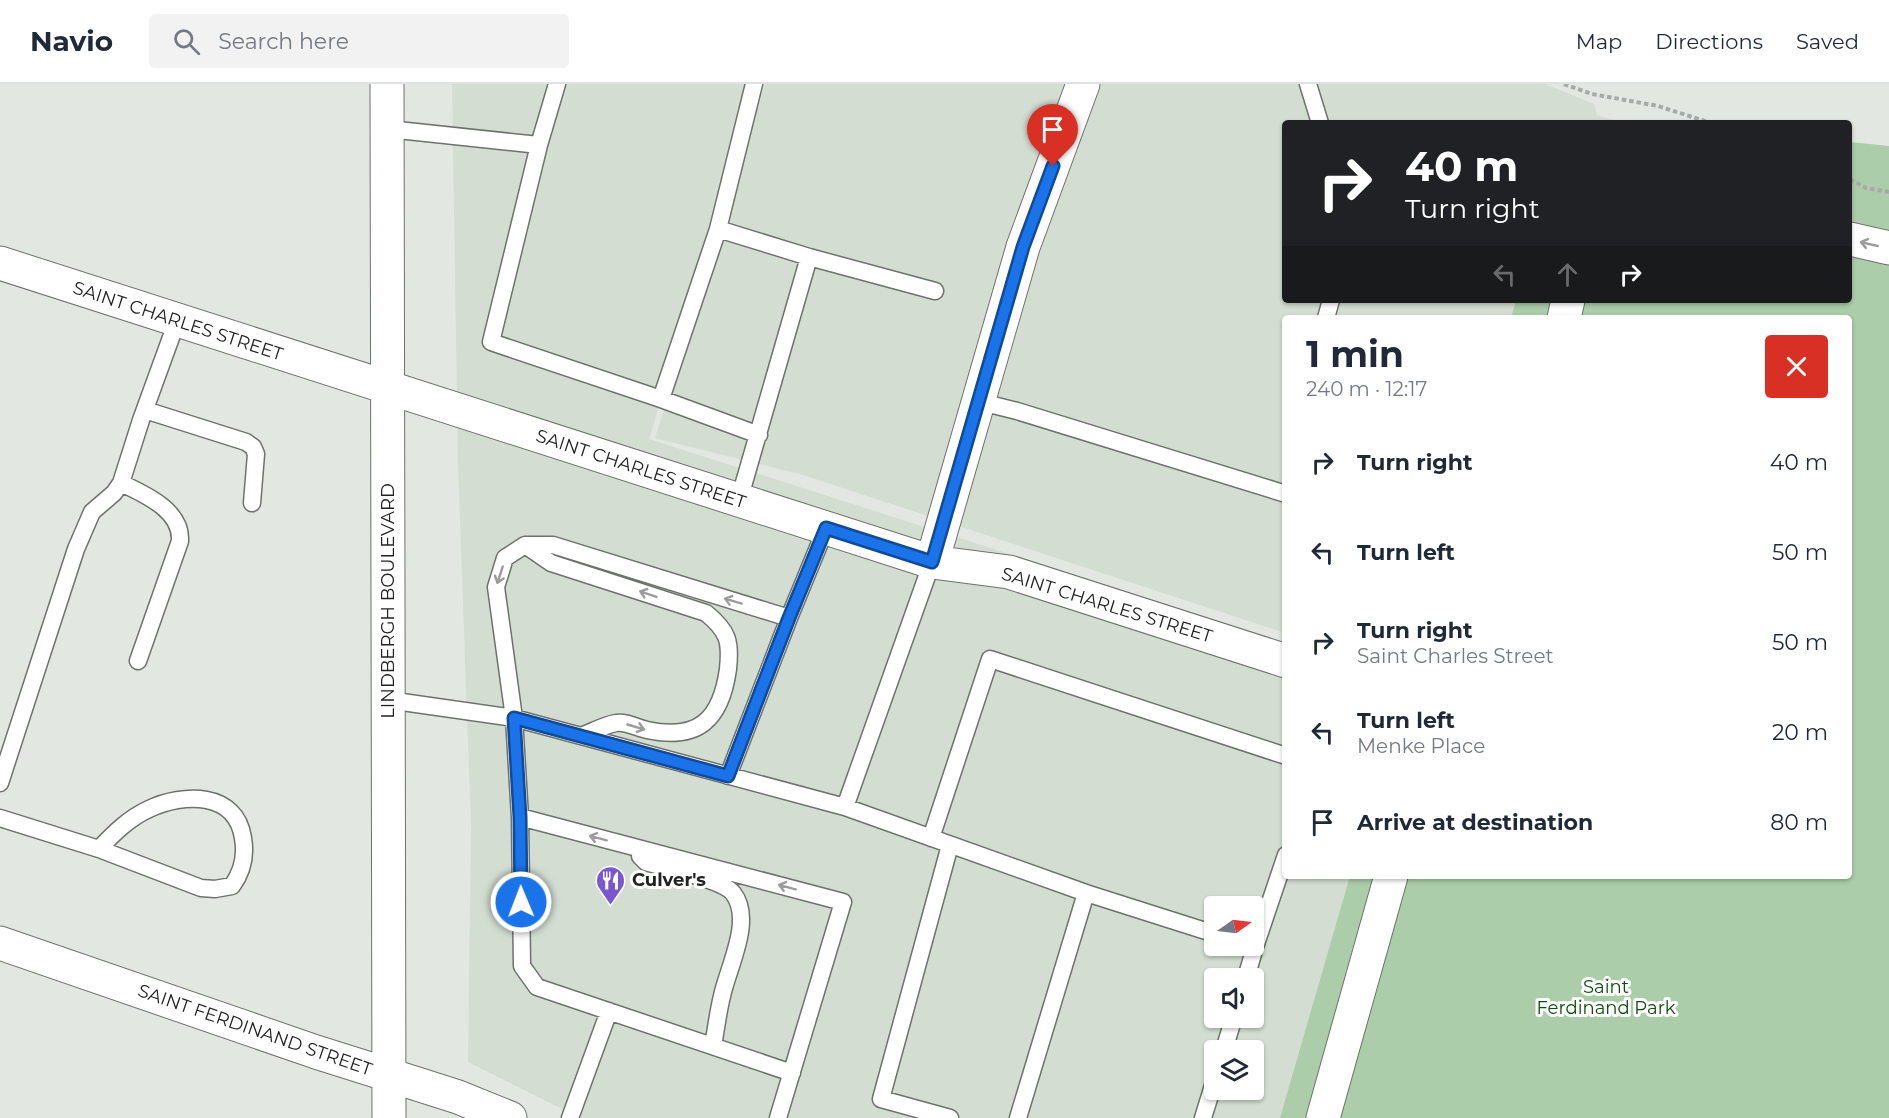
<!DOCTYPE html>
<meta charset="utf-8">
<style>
:root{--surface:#fff;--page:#f2f2f3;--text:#1f2937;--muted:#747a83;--line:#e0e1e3}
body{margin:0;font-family:Montserrat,sans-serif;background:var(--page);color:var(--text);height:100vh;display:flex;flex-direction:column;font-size:22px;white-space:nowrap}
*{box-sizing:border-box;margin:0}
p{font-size:20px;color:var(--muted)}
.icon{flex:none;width:33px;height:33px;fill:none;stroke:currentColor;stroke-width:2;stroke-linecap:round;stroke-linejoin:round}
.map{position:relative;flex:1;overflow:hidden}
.details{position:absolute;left:1282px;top:231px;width:570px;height:564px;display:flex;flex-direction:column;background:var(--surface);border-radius:6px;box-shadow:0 2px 4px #0004}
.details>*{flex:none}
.top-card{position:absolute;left:1282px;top:36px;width:570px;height:183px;border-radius:6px;box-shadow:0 2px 4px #0004;background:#202124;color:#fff;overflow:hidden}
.needle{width:39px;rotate:76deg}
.buttons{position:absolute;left:1204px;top:812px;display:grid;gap:12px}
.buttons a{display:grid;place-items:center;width:60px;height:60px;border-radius:6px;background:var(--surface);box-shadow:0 2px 4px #0004;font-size:30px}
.pin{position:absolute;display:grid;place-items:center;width:51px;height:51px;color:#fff;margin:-62px -26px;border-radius:50% 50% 50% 0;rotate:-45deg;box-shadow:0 0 6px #0007}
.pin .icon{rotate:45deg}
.me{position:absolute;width:66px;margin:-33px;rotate:359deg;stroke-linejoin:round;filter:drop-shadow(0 0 4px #0008)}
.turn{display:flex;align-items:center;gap:21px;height:126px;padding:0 24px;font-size:27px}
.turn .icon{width:78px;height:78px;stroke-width:2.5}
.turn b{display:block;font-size:42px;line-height:51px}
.lanes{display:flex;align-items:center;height:57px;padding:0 24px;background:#0003;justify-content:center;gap:30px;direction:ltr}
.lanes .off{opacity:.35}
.round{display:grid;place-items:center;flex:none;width:63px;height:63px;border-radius:6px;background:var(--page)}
.overview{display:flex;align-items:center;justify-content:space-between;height:102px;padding:0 24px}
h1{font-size:36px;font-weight:700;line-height:45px}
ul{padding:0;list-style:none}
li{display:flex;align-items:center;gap:18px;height:90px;padding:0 24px}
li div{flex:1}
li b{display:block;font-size:22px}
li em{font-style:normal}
header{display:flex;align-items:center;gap:36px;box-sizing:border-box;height:84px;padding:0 30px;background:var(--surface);border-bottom:2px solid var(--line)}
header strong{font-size:28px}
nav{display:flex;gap:33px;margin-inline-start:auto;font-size:21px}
.search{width:420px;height:54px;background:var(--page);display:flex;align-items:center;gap:15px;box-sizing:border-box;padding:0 21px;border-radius:6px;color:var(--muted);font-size:22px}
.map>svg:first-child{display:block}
.built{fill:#d3ddd2;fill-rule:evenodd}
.green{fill:#accda9}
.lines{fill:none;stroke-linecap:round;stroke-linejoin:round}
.lane-casing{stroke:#6e726d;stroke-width:19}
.street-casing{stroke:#6e726d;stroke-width:35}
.primary-casing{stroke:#6e726d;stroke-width:35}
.path{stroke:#a7aba7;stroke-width:4;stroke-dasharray:4.5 3;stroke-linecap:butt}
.lane{stroke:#fff;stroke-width:16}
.street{stroke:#fff;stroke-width:33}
.primary{stroke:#fff;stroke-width:33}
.oneway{stroke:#9b9c9b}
.route-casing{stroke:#114b97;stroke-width:15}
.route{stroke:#1a73e8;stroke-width:10}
.labels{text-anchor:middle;stroke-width:6;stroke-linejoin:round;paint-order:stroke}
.street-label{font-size:18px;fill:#212321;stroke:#fff}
.poi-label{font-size:18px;font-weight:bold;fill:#212321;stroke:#fff;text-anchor:start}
.park-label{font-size:18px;fill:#0f4c0f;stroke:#fff}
</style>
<header>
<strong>Navio</strong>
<div class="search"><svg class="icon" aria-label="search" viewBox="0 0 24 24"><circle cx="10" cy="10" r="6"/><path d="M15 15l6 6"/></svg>Search here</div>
<nav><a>Map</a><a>Directions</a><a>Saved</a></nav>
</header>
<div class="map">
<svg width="1889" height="1034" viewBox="0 0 1889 1034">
<rect width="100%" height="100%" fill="#e2e7e2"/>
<path class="built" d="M452,0H759L649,355L1285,558L1286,792H1376L1307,1034H580L468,978L471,740L458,380ZM1215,822H1254V861H1215ZM1215,894H1254V933H1215ZM1215,966H1254V1005H1215Z
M765,0H1545L1594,20L1597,31L1624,39H1286V216H1850V234H1286L1285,549L803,391L655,354Z"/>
<path class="green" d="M1850,58L1889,62V1034H1280L1350,792H1850V234H1511L1516,216H1850Z"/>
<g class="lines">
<defs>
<path id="lane" d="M754,0L718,145L809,173
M1308,0L1320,39
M388,45L539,61L491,258L661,315L718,145
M539,61L557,0
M1326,234L1331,216
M661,315L759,351
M977,317L1017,327L1286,410
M145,326L246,358L253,363L256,370L252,419
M121,399C144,410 182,426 180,457L138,577
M739,416L809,173L935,207
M525,461L551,479L706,529C728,547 731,557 728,585C721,636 698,657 647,646C638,644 625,637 616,639C604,641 592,648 581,652
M789,534L553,461H525L505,474L496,503L514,634L520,733L522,882L537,903L792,989
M388,616L514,634L845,723L932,478
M728,692L789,534L826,444
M0,699L76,465L92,428L114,409L121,399L141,336L177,237
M845,723L1086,809L1215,850
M520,733L843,818L778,1034
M0,734L99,765L201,804L215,805L232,802C243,787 246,771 243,754C236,707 183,709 149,725C129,734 113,750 99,765
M931,754L990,575L1286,672
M950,761L881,1015L950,1034
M640,772L646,778C665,784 722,795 733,809C754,836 728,883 722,912C718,928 716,945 713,962
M1255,863L1286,771
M1246,894L1255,863L1248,861
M1224,966L1234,933
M570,1034L609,927
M1018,1034L1086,809
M1203,1034L1215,995"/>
<path id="street" d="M1850,155L1889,164
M0,179L932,478L1009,488L1286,577
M1564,234L1568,216
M932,478L1023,163L1083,0
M389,991L458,1013L510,1034
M1323,1034L1391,792"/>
<path id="primary" d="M387,0L389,1034
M0,859L316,968L389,991"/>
</defs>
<use href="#lane" class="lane-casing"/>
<use href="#street" class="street-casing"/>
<use href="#primary" class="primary-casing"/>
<path class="path" d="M1564,0L1592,10L1658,22L1711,39
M1850,95L1866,104L1889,108"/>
<use href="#lane" class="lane"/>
<use href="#street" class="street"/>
<use href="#primary" class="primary"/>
</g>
<defs><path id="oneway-shaft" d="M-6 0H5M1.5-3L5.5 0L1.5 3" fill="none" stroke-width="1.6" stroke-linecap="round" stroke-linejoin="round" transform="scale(1.5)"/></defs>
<g class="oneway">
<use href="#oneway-shaft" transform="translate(1869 160) rotate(-167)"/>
<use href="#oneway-shaft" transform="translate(500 491) rotate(108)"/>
<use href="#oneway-shaft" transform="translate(648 510) rotate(-161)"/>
<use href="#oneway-shaft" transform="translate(733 517) rotate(-163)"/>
<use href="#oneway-shaft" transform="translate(636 643) rotate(16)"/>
<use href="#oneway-shaft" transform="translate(598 754) rotate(-165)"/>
<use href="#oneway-shaft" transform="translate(787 803) rotate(-165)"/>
</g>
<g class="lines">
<defs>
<path id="route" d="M521,818L520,733L514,634L728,692L789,534L826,444L932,478L1023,163L1053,82"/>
</defs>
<use href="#route" class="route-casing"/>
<use href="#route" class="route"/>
</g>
<defs>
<symbol id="restaurant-pin" viewBox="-11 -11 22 30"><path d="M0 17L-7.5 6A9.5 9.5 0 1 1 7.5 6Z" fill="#7a57d1" stroke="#fff"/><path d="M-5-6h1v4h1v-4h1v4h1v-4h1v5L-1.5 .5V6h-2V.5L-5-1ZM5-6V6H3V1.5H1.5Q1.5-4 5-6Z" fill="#fff"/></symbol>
</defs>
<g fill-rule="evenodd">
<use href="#restaurant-pin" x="594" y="780" width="33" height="45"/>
</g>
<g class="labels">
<g class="street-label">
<text transform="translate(178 237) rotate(18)" y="6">SAINT CHARLES STREET</text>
<text transform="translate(641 385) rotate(18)" y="6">SAINT CHARLES STREET</text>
<text transform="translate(388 517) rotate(-90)" y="6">LINDBERGH BOULEVARD</text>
<text transform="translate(1107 521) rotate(17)" y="6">SAINT CHARLES STREET</text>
<text transform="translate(255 946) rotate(19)" y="6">SAINT FERDINAND STREET</text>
</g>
<g class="poi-label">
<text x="632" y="802">Culver's</text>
</g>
<g class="park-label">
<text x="1606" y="909">Saint<tspan x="1606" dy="21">Ferdinand Park</tspan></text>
</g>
</g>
</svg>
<div class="buttons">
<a><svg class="needle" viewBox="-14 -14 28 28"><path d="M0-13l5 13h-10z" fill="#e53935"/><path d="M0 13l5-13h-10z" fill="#747a83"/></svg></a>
<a><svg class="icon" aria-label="sound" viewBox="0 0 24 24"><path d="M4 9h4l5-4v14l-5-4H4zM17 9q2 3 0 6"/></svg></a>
<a><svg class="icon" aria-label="layers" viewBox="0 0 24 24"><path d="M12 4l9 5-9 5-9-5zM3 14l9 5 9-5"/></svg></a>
</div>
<div class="pin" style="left:1053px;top:82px;background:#d93025"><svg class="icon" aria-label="arrive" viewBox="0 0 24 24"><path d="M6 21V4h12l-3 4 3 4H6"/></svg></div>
<svg class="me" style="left:521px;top:818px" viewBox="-20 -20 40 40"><circle r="17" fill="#1a73e8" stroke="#fff" stroke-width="3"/><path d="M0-11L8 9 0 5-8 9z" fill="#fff"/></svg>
<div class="top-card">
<div class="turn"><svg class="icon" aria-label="right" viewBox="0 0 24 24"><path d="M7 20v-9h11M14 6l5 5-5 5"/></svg><div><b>40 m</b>Turn right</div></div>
<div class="lanes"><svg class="icon off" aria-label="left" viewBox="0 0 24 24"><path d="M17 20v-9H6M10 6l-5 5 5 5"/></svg><svg class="icon off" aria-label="ahead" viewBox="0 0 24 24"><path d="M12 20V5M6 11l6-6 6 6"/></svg><svg class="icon" aria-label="right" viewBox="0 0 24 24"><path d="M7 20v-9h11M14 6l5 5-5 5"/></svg></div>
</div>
<section class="details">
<div class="overview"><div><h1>1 min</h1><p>240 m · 12:17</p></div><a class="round" style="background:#d93025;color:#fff"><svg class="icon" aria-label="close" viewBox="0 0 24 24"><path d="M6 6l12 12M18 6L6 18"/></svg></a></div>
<ul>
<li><svg class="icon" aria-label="right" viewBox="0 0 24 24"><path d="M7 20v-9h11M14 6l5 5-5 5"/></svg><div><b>Turn right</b></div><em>40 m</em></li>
<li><svg class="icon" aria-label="left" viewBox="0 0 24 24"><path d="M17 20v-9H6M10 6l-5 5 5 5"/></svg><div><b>Turn left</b></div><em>50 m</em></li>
<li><svg class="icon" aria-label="right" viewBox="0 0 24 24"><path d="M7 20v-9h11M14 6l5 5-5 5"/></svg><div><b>Turn right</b><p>Saint Charles Street</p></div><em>50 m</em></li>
<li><svg class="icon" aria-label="left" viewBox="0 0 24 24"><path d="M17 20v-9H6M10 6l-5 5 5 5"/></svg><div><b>Turn left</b><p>Menke Place</p></div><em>20 m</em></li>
<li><svg class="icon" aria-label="arrive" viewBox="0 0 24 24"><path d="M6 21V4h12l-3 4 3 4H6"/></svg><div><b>Arrive at destination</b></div><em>80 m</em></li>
</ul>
</section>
</div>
